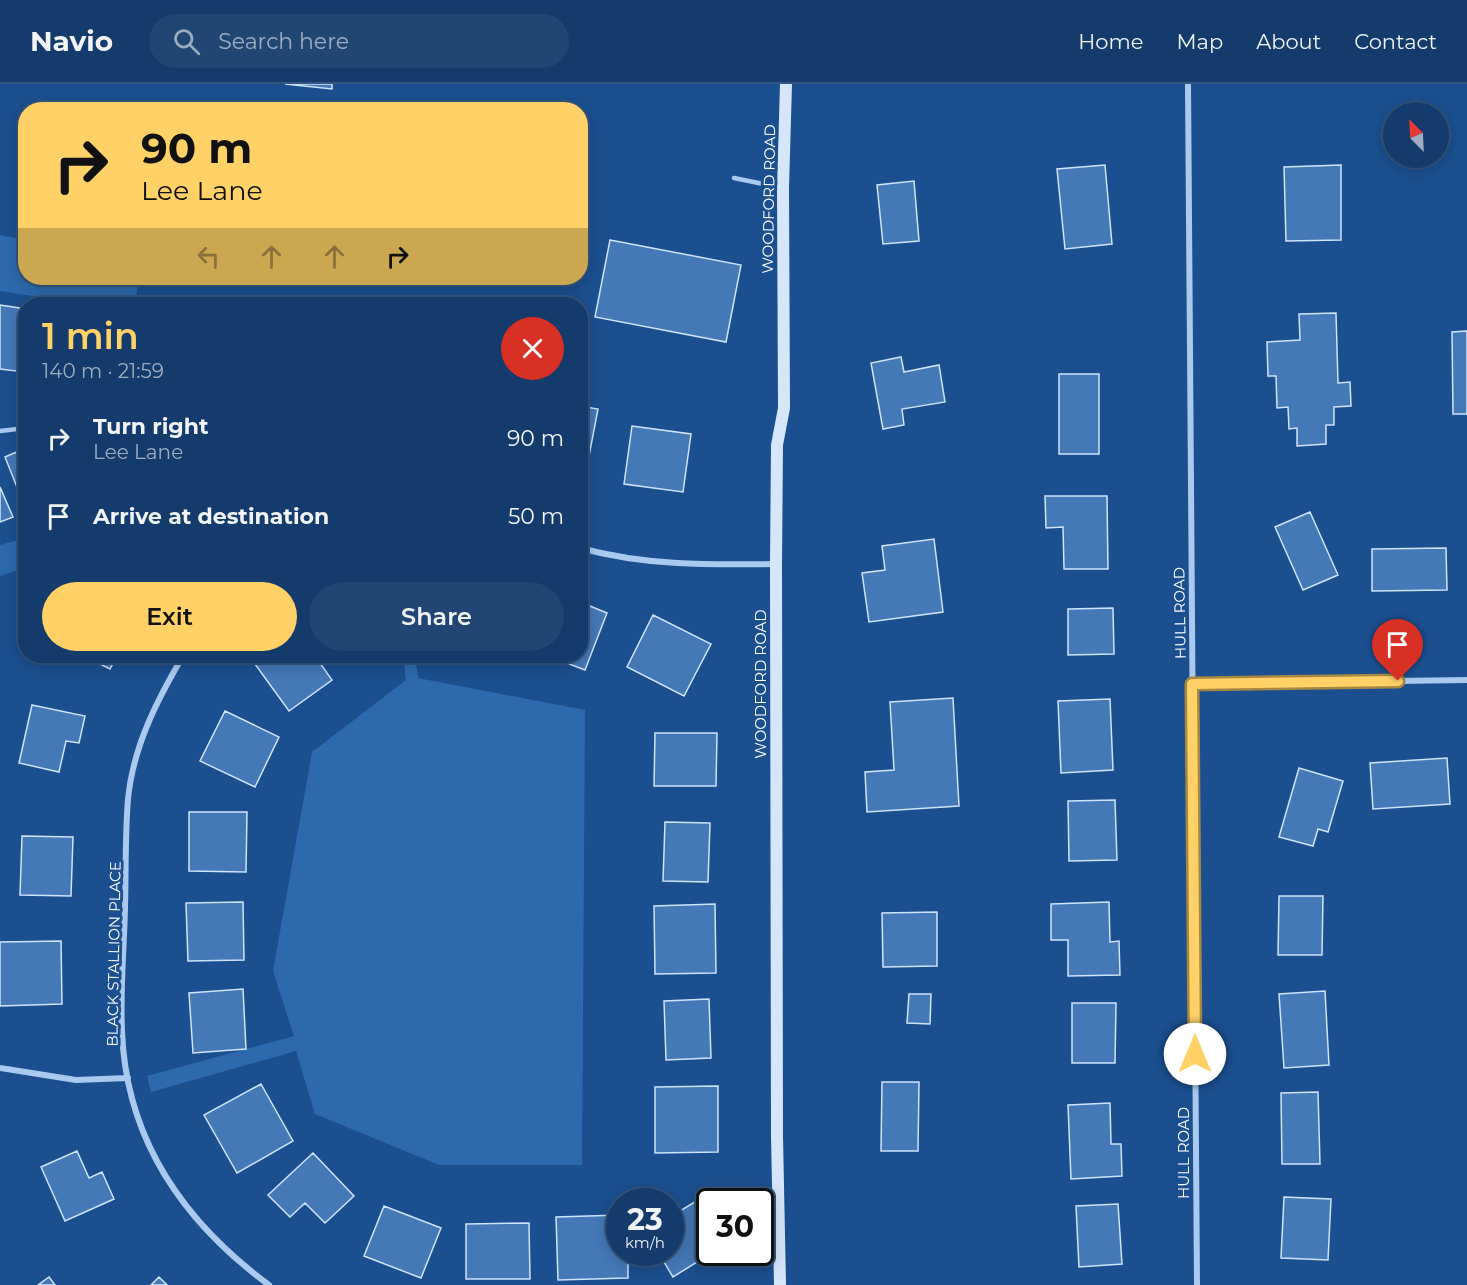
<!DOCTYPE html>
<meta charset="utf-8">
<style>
:root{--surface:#143b6b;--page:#214673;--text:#f1f3f6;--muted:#9dadc1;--line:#33557e;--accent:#ffd166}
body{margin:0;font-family:Montserrat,sans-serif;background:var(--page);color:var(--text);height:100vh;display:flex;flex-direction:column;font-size:22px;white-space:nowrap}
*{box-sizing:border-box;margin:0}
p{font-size:20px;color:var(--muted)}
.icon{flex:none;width:33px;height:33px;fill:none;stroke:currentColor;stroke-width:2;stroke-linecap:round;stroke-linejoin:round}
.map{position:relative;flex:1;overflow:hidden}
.panel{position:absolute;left:18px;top:213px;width:570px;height:366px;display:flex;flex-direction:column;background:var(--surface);border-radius:24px;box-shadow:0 3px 15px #0003,0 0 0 2px var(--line)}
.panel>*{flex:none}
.top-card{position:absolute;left:18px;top:18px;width:570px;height:183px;border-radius:24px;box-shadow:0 3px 15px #0003,0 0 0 2px var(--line);background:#ffd166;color:#111;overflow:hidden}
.needle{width:39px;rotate:336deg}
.buttons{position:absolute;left:1383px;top:18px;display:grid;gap:12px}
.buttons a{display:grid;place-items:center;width:66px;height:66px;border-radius:50%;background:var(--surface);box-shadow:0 3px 15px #0003,0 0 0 2px var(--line);font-size:30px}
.speed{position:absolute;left:606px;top:1104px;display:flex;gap:12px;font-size:30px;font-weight:700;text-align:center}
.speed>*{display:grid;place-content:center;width:78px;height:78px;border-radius:50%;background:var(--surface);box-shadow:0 3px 15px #0003,0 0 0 2px var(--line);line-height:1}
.speed small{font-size:15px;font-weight:400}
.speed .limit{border:3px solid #111;border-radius:9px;background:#fff;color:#111}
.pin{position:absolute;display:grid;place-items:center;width:51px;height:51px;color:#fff;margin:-62px -26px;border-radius:50% 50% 50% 0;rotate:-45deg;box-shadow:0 0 6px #0007}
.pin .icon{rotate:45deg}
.me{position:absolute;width:66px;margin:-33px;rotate:0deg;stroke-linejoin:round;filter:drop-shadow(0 0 4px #0008)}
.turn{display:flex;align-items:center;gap:21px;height:126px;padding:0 24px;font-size:27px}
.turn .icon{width:78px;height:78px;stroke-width:2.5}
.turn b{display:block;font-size:42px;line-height:51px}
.lanes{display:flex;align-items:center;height:57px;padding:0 24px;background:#0003;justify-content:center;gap:30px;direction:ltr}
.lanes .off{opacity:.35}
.round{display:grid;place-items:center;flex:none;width:63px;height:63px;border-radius:32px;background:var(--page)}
.headline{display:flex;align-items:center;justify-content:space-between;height:102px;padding:0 24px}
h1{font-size:36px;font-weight:600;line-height:45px;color:var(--accent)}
.primary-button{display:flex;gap:12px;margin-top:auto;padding:12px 24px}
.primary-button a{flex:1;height:69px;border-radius:36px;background:var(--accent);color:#111;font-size:24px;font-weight:600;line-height:69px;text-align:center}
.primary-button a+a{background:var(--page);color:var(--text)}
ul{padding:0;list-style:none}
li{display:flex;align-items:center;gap:18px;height:78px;padding:0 24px}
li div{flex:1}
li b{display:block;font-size:22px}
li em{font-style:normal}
header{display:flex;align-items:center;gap:36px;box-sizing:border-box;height:84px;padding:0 30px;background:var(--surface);border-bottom:2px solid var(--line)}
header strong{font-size:28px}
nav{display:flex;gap:33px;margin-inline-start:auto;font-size:21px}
.search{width:420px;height:54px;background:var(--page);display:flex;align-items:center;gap:15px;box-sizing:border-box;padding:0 21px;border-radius:33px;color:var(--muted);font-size:22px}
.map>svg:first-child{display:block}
.green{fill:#2e69ad}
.building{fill:#4478b7;stroke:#cfe3fa;stroke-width:1.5}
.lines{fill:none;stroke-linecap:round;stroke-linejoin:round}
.lane{stroke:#a9c9ee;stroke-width:4.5}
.street{stroke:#a9c9ee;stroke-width:6}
.secondary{stroke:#d6e6fa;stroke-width:12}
.route-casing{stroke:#a68842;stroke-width:15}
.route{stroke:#ffd166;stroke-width:10}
.labels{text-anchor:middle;stroke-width:6;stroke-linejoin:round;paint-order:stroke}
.street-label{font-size:15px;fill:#fff;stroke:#1b4f8f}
</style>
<header>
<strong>Navio</strong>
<div class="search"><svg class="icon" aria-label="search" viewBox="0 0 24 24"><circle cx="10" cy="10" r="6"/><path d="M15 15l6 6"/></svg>Search here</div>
<nav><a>Home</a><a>Map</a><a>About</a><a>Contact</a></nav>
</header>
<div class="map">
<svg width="1467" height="1201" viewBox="0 0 1467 1201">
<rect width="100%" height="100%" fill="#1b4f8f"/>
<path class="green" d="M0,151L25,156L26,194H139L135,220H86L0,207Z
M25,454V484L0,492V461Z
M403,572H415L418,594L585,626L582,1081H439L315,1030L296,967L151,1008L147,992L294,952L273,887L312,668L406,596Z"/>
<path class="building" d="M285,0H332V5Z
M1105,81L1112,160L1065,165L1057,85Z
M1341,81V156L1286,157L1284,83Z
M914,97L919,157L883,160L877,101Z
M610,156L741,181L726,258L595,233Z
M0,221L26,225L24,288L0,285Z
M1336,229L1338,299L1350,298L1351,322L1334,323V341H1326V360L1297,362V344L1289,345L1288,323L1277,324L1276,292H1268L1267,258L1300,256L1299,230Z
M1467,247V330H1453L1452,248Z
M901,273L904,288L939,281L945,318L902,325L904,341L883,345L871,279Z
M1059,290H1099V370H1059Z
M580,322L598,325L586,388L580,387Z
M632,342L691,350L683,408L624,400Z
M26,364V426L5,373Z
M0,403L13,433L0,438Z
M1045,412H1107L1108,485H1064L1063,443L1046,444Z
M1310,428L1338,491L1303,506L1275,443Z
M934,455L943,528L869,538L862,489L885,486L882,462Z
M1446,464L1447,506L1372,507V465Z
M580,518L607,529L585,586L548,572H580Z
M1113,524L1114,570L1068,571V525Z
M653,531L711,560L684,612L627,583Z
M84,572H117L110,585Z
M266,572H315L332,596L289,627L255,580Z
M953,614L959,722L867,728L865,688L894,686L890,618Z
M1110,615L1113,686L1061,689L1058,617Z
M32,621L85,632L79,659L66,657L59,688L19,679Z
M225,627L279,653L255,703L200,677Z
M655,649H717L716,702H654Z
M1447,674L1450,720L1373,725L1370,679Z
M1299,684L1343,697L1328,748L1318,745L1313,762L1279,753Z
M1115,716L1117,776L1069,777L1068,717Z
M189,728H247L246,788L189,787Z
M665,738L710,739L708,798L663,797Z
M22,752L73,753L71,812L20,811Z
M1279,812H1323L1322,871H1278Z
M243,818L244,876L188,877L186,819Z
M1109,818L1110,858L1119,857L1120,891L1068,892V856H1051V820Z
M715,820L716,889L655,890L654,822Z
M937,828V882L883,883L882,829Z
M61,857L62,920L0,922V858Z
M243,905L246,965L193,969L189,909Z
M1325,907L1329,981L1284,984L1279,910Z
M909,910H931L930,940L907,939Z
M709,915L711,974L666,976L664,917Z
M1072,919H1116L1115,979H1072Z
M882,998H919L918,1067H881Z
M261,1000L293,1057L237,1089L204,1031Z
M718,1002V1068L655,1069V1003Z
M1318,1008L1320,1080H1282L1281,1009Z
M1110,1019L1111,1060H1121L1122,1092L1071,1095L1068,1021Z
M77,1067L89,1094L102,1088L114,1115L65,1137L41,1083Z
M313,1069L354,1112L325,1139L305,1119L290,1133L268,1111Z
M1284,1113L1331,1115L1328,1176L1281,1174Z
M698,1116L710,1134V1168H713L673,1193L658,1168H670V1133Z
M1118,1120L1122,1180L1079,1183L1076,1122Z
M384,1122L441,1144L421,1194L364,1172Z
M620,1131V1168H628V1194L558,1196L556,1133Z
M529,1139L530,1195H466V1140Z
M49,1193L55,1201H38Z
M159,1193L167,1201H151Z"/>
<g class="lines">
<path class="lane" d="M734,94L783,104
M0,347L26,344"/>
<path class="street" d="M1188,0L1197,1201
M580,464C646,482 709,481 776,480
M183,572C157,616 133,663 128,715C125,751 126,788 125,824C124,865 120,906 122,947C126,1056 185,1139 269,1201
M1192,600L1467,596
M0,984L76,996L128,994"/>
<path class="secondary" d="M780,1201L777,1052L776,480L777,361L784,324L783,104L786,0"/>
</g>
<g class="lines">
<defs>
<path id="route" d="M1195,970L1192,600L1398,597"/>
</defs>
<use href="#route" class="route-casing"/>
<use href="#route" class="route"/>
</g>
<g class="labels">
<g class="street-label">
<text transform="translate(769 115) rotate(-89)" y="5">WOODFORD ROAD</text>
<text transform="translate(1180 529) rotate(-91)" y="5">HULL ROAD</text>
<text transform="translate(761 600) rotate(-90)" y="5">WOODFORD ROAD</text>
<text transform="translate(114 870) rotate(-89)" y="5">BLACK STALLION PLACE</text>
<text transform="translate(1184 1069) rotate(-90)" y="5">HULL ROAD</text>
</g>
</g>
</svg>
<div class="buttons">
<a><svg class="needle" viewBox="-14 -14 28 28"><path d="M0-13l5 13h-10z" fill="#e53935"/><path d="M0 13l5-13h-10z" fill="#9dadc1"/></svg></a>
</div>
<div class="speed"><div>23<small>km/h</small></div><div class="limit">30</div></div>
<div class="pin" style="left:1398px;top:597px;background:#d93025"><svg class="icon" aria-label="arrive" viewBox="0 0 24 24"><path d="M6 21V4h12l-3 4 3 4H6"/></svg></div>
<svg class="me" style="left:1195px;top:970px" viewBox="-20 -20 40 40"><circle r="19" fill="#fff"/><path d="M0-13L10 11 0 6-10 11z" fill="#ffd166"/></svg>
<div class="top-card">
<div class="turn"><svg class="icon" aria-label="right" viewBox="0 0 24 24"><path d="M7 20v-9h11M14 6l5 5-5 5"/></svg><div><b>90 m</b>Lee Lane</div></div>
<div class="lanes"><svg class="icon off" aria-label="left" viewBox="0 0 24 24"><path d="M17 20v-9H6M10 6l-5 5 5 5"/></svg><svg class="icon off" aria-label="ahead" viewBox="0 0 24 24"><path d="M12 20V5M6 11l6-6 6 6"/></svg><svg class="icon off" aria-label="ahead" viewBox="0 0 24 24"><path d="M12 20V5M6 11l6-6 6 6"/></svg><svg class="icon" aria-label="right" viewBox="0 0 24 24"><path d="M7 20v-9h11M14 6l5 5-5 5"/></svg></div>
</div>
<section class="panel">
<div class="headline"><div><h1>1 min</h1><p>140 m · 21:59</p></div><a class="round" style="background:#d93025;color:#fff"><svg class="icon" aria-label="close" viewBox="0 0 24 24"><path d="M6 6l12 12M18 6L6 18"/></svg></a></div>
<ul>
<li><svg class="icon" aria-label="right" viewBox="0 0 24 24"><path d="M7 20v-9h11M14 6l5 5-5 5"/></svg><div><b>Turn right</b><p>Lee Lane</p></div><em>90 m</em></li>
<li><svg class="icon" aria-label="arrive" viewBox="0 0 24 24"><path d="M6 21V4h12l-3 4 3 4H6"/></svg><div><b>Arrive at destination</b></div><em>50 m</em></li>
</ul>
<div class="primary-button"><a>Exit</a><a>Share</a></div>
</section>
</div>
